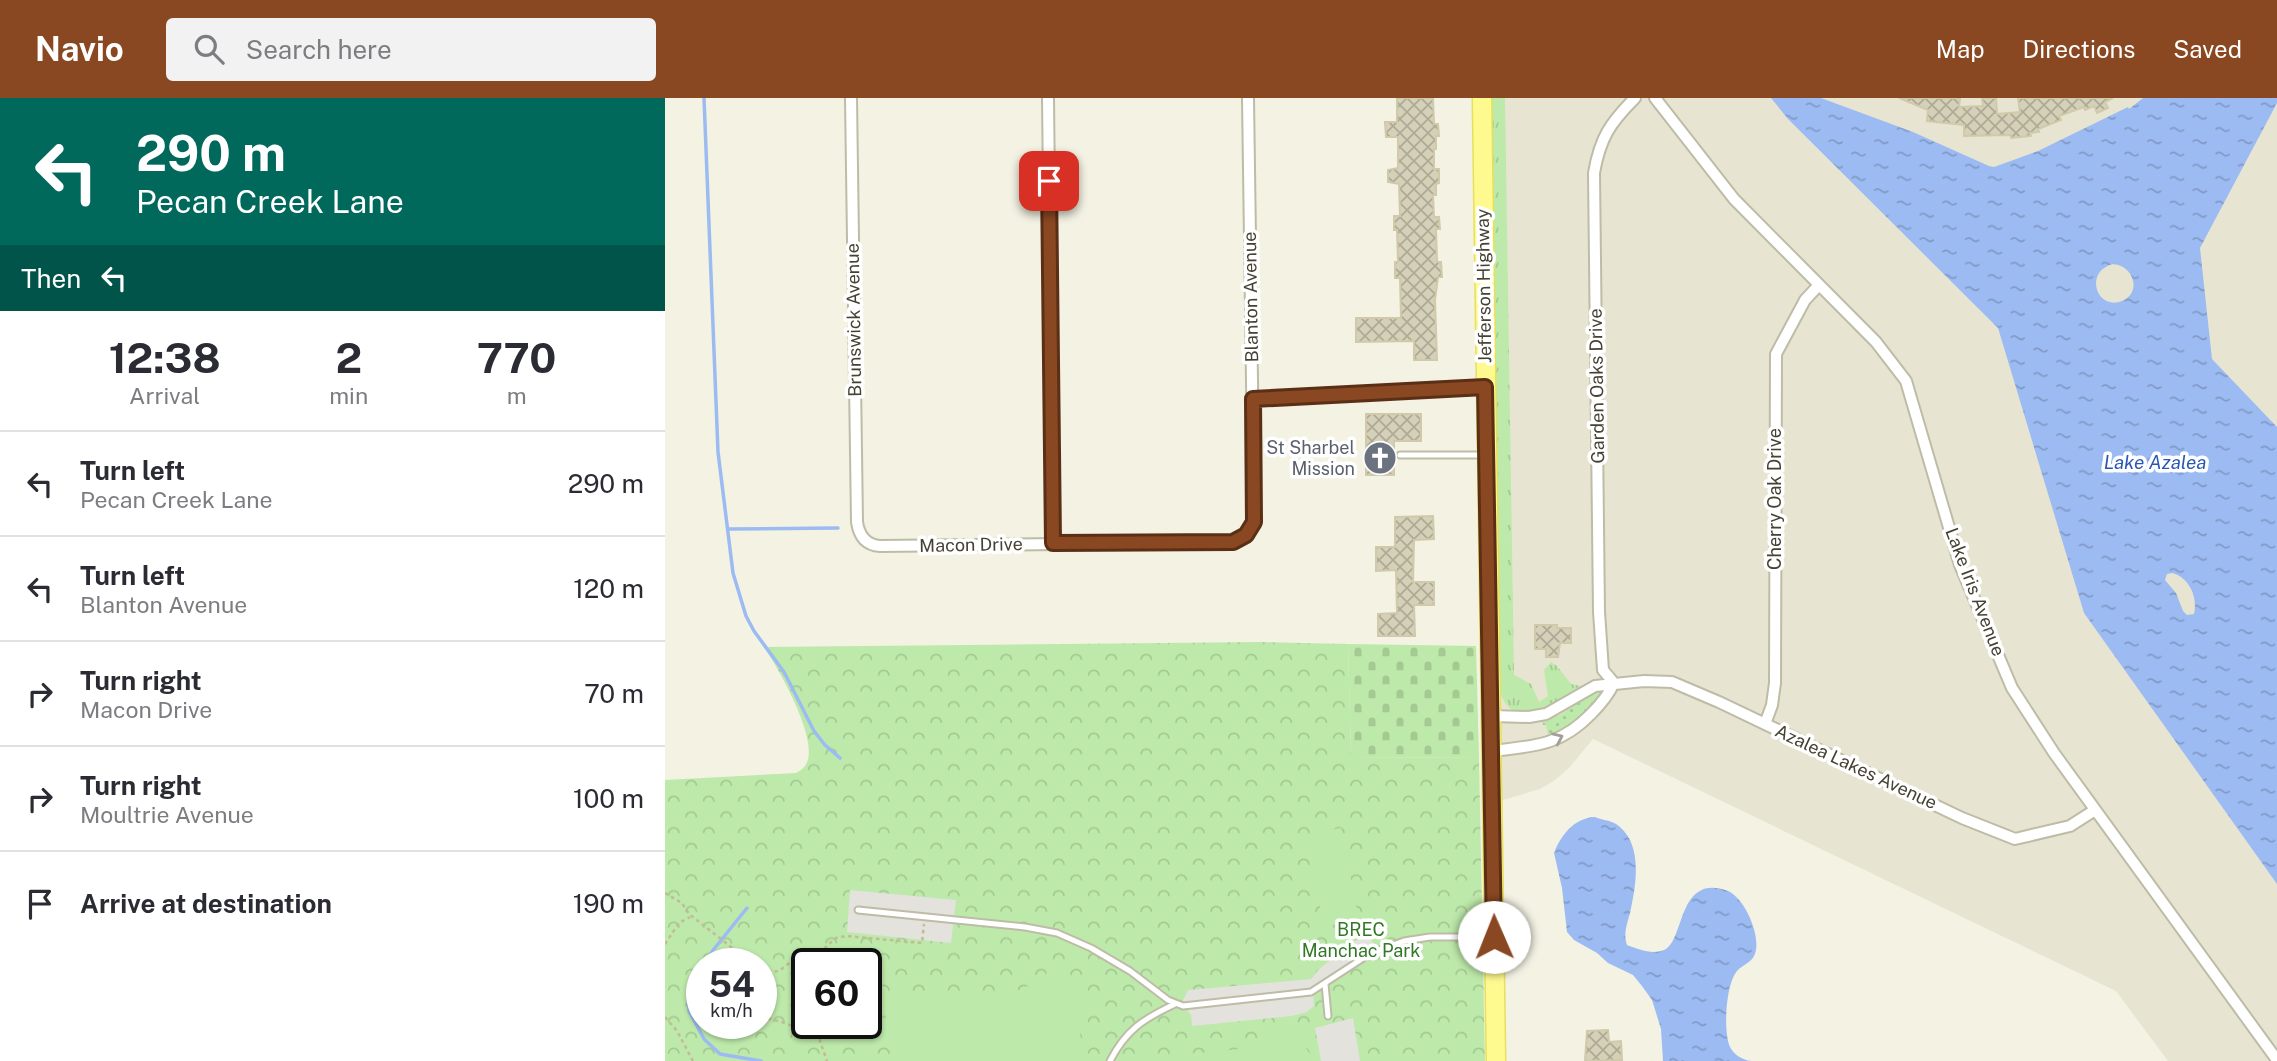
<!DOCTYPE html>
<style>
:root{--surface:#fff;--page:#f2f2f3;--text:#2b2b33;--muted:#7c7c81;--line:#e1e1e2;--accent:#8a4822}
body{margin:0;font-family:"Public Sans",sans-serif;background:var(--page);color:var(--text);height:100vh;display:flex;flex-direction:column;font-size:26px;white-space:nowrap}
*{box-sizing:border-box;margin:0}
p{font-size:23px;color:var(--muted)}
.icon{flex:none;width:38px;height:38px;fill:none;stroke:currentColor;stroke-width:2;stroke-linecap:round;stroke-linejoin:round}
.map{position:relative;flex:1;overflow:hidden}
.side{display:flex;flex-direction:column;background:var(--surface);width:665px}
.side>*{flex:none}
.top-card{background:#00695c;color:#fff;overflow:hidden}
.speed{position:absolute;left:21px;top:850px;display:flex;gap:14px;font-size:35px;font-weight:700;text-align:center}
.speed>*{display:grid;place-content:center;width:91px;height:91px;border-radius:50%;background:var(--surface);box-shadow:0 2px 5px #0004;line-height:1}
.speed small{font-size:18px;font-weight:400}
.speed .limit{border:4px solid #111;border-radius:10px;background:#fff;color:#111}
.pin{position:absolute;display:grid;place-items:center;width:60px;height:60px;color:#fff;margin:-30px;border-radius:14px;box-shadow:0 4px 10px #0006}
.me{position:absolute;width:77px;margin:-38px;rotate:359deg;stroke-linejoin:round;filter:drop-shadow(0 0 5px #0008)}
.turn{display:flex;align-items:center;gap:24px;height:147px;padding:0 21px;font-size:32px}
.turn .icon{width:91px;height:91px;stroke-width:2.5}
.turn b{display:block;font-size:49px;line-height:60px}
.then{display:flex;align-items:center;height:66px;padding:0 21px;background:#0003;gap:14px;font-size:26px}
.eta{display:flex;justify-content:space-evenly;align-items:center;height:119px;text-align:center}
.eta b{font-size:42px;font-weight:700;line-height:49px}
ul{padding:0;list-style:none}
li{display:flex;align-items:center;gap:21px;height:105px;padding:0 21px;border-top:2px solid var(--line)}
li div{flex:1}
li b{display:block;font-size:26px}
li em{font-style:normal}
header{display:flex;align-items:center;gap:42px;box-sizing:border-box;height:98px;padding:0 35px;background:var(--accent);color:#fff}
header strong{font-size:33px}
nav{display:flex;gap:38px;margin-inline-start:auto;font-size:24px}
.search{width:490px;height:63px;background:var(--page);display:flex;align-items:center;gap:18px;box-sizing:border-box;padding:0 24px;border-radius:7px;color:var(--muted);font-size:26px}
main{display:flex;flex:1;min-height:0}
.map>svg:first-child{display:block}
.residential{fill:#e7e5d1}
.grass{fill:url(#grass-tufts)}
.forest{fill:url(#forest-crowns);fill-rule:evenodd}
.cemetery{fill:url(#cemetery-stones)}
.garden{fill:url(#garden-dots)}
.pitch{fill:#bde9aa}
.parking{fill:#e3e2dc}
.water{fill:url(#water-ripples);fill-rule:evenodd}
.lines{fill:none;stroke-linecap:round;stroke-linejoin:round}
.stream{stroke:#9cbbf3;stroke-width:3.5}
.building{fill:url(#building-cross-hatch);stroke:#d0caab;stroke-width:2}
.lane-casing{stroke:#bebca6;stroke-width:9}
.street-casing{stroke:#bebca6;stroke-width:14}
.primary-casing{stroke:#e8e05c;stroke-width:21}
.path{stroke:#c1bc96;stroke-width:2.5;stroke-dasharray:3.5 3.5;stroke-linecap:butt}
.lane{stroke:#fff;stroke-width:5}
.street{stroke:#fff;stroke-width:10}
.primary{stroke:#fffa90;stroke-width:18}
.oneway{stroke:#a2a099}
.route-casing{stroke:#5a2f16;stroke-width:18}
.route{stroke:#8a4822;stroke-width:12}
.labels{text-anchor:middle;stroke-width:7;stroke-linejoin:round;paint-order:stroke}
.street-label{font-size:18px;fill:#454233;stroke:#fff}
.worship-label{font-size:18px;fill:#5b616d;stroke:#fff;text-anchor:end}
.park-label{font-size:18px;fill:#307825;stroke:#fff}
.water-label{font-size:19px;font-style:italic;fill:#2958b4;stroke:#fff}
</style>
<header>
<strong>Navio</strong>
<div class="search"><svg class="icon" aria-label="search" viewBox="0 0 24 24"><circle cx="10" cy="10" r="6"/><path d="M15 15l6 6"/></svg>Search here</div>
<nav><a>Map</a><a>Directions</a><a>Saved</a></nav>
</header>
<main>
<section class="side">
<div class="top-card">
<div class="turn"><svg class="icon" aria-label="left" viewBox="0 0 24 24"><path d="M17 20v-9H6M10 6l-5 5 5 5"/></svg><div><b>290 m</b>Pecan Creek Lane</div></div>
<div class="then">Then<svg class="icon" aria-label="left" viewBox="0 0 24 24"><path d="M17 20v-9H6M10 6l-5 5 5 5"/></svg></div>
</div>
<div class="eta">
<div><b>12:38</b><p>Arrival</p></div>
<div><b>2</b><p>min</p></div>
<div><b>770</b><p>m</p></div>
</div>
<ul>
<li><svg class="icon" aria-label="left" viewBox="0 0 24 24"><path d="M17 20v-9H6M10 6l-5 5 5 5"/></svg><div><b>Turn left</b><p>Pecan Creek Lane</p></div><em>290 m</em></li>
<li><svg class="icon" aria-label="left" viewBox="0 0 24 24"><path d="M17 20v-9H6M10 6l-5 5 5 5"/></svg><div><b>Turn left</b><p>Blanton Avenue</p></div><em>120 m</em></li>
<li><svg class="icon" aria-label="right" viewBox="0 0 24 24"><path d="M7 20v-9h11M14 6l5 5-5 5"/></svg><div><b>Turn right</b><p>Macon Drive</p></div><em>70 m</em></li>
<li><svg class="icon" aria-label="right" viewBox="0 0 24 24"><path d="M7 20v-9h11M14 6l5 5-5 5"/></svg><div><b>Turn right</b><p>Moultrie Avenue</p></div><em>100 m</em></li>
<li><svg class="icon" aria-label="arrive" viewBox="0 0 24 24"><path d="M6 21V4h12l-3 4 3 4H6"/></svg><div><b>Arrive at destination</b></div><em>190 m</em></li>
</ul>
</section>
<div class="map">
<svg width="1612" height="963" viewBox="0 0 1612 963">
<defs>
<pattern id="grass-tufts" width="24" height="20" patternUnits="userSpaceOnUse" patternTransform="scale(1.75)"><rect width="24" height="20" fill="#bde9aa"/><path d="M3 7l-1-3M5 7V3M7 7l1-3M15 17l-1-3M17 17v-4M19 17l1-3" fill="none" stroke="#a4c993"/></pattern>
<pattern id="forest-crowns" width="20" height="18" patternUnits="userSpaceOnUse" patternTransform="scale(1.75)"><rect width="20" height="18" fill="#bde9aa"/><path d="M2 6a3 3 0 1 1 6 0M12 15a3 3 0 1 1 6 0" fill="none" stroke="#a4c993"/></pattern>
<pattern id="cemetery-stones" width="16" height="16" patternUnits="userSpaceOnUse" patternTransform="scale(1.75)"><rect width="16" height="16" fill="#bde9aa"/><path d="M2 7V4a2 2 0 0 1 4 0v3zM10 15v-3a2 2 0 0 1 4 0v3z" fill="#a4c993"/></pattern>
<pattern id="garden-dots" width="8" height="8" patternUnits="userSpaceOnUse" patternTransform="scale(1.75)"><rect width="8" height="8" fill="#bde9aa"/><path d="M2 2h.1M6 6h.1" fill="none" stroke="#a4c993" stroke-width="1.8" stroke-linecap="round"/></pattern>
<pattern id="water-ripples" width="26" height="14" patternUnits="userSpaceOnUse" patternTransform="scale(1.75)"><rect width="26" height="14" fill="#9cbbf3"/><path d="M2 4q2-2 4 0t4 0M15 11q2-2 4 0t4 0" fill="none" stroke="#819ac5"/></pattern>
<pattern id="building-cross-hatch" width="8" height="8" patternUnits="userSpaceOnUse" patternTransform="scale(1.75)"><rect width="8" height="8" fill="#d5d0b8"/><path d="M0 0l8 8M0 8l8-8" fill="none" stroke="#afaa96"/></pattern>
</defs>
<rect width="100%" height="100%" fill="#f3f2e3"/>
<path class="residential" d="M824,0H1612V963H1503L1451,893L928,641L904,670L890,682L875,691L835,703Z"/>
<path class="grass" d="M823,0H840L849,577L866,586L874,604L883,598L879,572L886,564L892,568L906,586L916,588C900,599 858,629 841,606C837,601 836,595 834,590Z"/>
<path class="forest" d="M595,544L683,546L686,659L814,660L820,963H0V682L131,675C134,673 138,671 140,668C157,645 113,570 99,549ZM37,866H96V926H37ZM142,866H201V926H142Z"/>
<path class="cemetery" d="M683,546L811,548L814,660L686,659Z"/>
<path class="garden" d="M935,591L938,592V596L905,627L883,638L881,627H878L877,623L895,617Z"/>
<path class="pitch" d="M676,730L694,822L659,829L641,737Z
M382,873H397L399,884L409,894L424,893L428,909L417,911L414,915L417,963H227L218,900L357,892L358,889L379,886Z
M626,932C630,947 644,945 647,963H450L608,948V934Z"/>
<path class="parking" d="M185,792L291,802L286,845L182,834Z
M701,835L713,852L648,893L649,908L642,914L627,918L527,928L526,917L517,904L523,892L646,881L654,871Z
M688,920L695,963H656L650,930Z"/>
<path class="water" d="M1106,0H1156L1248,34L1324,68L1329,69L1373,53L1463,9L1464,11L1478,0H1612V5L1535,150L1547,261L1612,329V786L1419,515L1333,230L1123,21ZM1448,166C1471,168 1477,198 1454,204C1430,210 1420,173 1448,166ZM1507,475C1524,479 1533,499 1529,516L1522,517L1518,513L1511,495L1500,482L1502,476Z
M930,719C936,722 945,722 951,726C979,745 971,787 965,815C962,826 958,836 962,847C973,851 987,857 999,852C1020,844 1012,774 1063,793C1080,800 1098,841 1089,858C1086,865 1074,868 1070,876C1061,890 1058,933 1065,949C1069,957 1078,962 1086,963H998L996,931L992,918L987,902L977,888L968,877L943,865L932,855L909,842L902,834L897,790L889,755C896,737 909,720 930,719Z"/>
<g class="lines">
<path class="stream" d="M39,0L53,354L68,475L81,518L89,533L119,574L149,633L160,647L175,660
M63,431L173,430
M39,866L49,851L82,810
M37,870L23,900L24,913L39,941L55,956L96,963"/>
</g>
<path class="building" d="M732,0H768L769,26H773L774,38H771V51H769V71H774V85L771,86V97H768L769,119H774L775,131H771L772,164H776L777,179H773L770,202L772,262H749V243L691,244V220H736L735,180H730V164H733L732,132H729V118H735L734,86L723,84V72L733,70V39H721L720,24H732Z
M1234,0H1295L1294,9L1318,8L1317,0H1331L1332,16L1355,14L1353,0H1448L1440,4L1443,10L1432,15L1429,8L1420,12L1419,9L1394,18L1396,22L1373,31L1374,34L1365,35L1366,38L1346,40V37L1299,38V27L1262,23L1263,12Z
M701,316H756V343H729V377H701Z
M768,418L769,441L749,442L748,484H769V507H749L750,538H713V516L732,515L731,472L711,473V449H730V419Z
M870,527H892V530H906V545H895L893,559H881V551H870Z
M943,932L944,944L956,943L957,962L920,963L922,933Z"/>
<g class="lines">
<defs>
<path id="lane" d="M735,357H818
M193,812L360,829L392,835L426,850L465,873L503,902L518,908L646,894L706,855L739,843L765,839H826
M660,886L663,918
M445,963C461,932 478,921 510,906"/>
<path id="street" d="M186,0L192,424C194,438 201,447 215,448L568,444L581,437L589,424L583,0
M383,0L388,445
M990,0L1069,101L1211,244L1241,283L1295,467L1347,590L1389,655L1612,962
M588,301L820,289
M949,585L938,572L934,514L929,75C935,40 945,25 970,0
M826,618L864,619L881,616L930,588L979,583L1007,584L1054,604L1297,720L1350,741L1405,728L1430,712
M1100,626L1107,607L1110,585L1111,256L1140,202L1154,187
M827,653C869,648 895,648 926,616C936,606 943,598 949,585"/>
<path id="primary" d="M817,0L831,963"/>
</defs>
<use href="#lane" class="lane-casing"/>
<use href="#street" class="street-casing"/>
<use href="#primary" class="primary-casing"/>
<path class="path" d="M0,795L17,805L24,816L88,866
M0,846L14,825L25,819
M96,871L106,874L114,873L127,863L154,855L171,840L181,838L257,845L259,826
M0,919L12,933L28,963
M96,920C116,921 136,932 154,940L162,963"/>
<use href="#lane" class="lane"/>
<use href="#street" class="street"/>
<use href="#primary" class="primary"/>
</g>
<defs><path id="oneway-chevron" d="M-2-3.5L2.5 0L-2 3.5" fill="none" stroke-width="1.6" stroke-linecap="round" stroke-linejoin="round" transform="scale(1.75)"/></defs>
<use class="oneway" href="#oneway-chevron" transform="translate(893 640) rotate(-24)"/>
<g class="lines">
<defs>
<path id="route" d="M384,83L388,445L568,444L581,437L589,424L588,301L820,289L829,839"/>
</defs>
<use href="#route" class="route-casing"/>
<use href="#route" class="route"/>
</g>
<defs>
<symbol id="church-disc" viewBox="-11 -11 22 22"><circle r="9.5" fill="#6b7280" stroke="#fff"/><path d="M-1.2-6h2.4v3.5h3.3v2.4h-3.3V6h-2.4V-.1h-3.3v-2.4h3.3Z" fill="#fff"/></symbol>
</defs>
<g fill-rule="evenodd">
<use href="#church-disc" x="696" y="341" width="38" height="38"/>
</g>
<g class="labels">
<g class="street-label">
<text transform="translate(819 188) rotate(-91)" y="6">Jefferson Highway</text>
<text transform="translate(586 199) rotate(-91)" y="6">Blanton Avenue</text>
<text transform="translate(189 222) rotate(-91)" y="6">Brunswick Avenue</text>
<text transform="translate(932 288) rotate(-91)" y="6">Garden Oaks Drive</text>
<text transform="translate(1110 401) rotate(-90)" y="6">Cherry Oak Drive</text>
<text transform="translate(306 447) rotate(-1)" y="6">Macon Drive</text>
<text transform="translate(1310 494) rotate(69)" y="6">Lake Iris Avenue</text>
<text transform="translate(1191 669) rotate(25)" y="6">Azalea Lakes Avenue</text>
</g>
<g class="worship-label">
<text x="690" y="356">St Sharbel<tspan x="690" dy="21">Mission</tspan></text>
</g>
<g class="park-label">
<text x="696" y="838">BREC<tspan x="696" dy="21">Manchac Park</tspan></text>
</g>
<g class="water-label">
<text x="1490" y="371">Lake Azalea</text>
</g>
</g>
</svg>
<div class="speed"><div>54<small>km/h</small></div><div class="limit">60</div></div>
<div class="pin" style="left:384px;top:83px;background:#d93025"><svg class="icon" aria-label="arrive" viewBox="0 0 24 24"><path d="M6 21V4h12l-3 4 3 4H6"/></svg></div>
<svg class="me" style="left:829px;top:839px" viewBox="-20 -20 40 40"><circle r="19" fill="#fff"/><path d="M0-13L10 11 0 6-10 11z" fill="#8a4822"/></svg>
</div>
</main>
